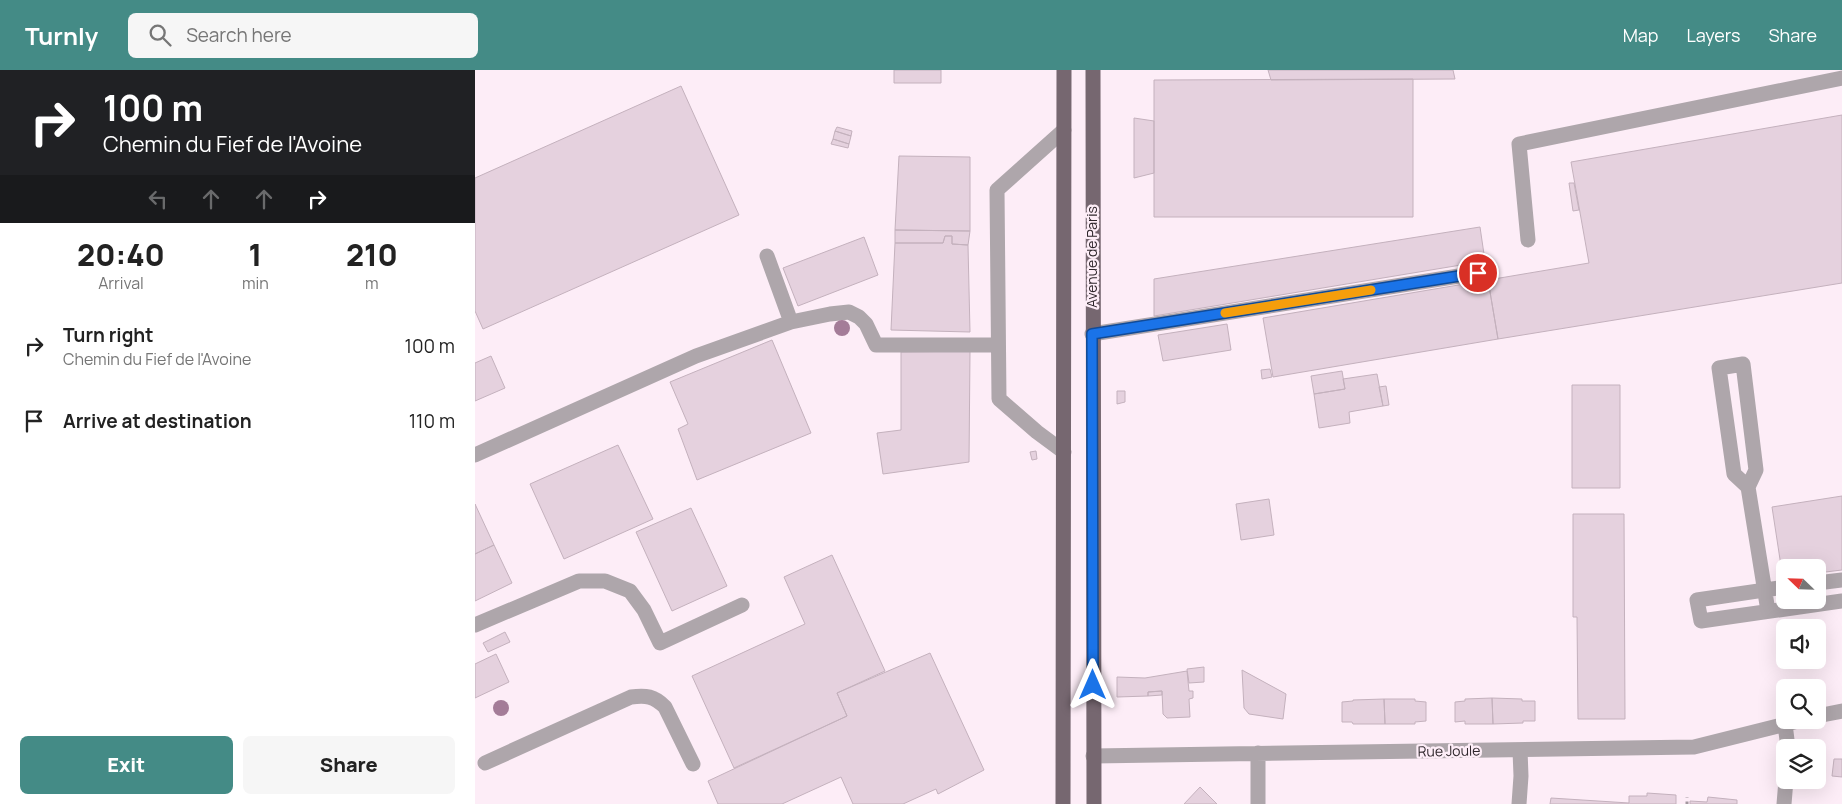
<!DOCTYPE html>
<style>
:root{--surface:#fff;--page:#f6f6f6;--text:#222;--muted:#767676;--accent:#448b86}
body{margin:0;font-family:Manrope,sans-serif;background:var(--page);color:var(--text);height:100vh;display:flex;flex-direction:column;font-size:19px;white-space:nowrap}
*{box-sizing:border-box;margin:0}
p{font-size:16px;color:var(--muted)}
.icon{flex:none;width:28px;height:28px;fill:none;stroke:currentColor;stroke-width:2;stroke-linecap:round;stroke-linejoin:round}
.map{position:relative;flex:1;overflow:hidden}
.side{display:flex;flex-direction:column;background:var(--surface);width:475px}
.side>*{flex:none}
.guide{background:#202124;color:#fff;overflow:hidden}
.needle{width:32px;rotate:293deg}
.controls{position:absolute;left:1301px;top:489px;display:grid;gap:10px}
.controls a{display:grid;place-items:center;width:50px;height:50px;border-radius:8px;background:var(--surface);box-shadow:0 5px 20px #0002;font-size:25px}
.pin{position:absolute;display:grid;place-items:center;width:42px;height:42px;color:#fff;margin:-21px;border:2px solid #fff;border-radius:50%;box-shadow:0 1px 5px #0007}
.me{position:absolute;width:55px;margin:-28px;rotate:0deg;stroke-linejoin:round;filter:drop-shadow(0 0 4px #0008)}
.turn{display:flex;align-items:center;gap:18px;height:105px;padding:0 20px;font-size:22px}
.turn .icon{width:65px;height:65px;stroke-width:2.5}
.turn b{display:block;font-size:35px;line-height:42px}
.lanes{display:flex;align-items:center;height:48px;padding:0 20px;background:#0003;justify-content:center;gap:25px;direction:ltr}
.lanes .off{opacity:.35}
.eta{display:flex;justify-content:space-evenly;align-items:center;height:85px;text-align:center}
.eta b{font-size:30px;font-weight:800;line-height:35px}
.primary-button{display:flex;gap:10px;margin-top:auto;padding:10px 20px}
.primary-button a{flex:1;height:58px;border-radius:8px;background:var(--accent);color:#fff;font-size:20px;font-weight:800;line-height:58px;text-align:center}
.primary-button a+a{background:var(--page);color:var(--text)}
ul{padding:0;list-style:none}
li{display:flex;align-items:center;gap:15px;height:75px;padding:0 20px}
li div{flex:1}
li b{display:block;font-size:19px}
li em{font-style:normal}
header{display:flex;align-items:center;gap:30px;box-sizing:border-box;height:70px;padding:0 25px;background:var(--accent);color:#fff}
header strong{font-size:24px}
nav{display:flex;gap:28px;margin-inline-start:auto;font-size:18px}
.search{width:350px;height:45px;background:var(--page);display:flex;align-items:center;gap:12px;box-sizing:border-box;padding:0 18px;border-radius:8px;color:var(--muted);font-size:19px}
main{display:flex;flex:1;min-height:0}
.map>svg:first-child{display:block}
.building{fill:#e5d1de;stroke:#c4b1bd}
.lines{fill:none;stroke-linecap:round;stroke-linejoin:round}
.path{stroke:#a3979f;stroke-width:3;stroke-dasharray:2.5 4;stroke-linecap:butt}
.minor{stroke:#aea6ab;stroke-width:15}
.major{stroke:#766770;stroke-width:15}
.tree{fill:#a47c98}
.route-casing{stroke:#114b97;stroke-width:12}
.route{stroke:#1a73e8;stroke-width:9}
.slow{stroke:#f59e0b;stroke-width:9}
.labels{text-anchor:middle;stroke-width:4.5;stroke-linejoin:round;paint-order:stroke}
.street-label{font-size:14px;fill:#2e262b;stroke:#fdedf7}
</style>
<header>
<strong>Turnly</strong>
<div class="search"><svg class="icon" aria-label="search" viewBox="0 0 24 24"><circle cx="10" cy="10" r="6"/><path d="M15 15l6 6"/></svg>Search here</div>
<nav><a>Map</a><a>Layers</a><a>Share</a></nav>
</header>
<main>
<section class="side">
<div class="guide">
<div class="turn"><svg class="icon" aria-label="right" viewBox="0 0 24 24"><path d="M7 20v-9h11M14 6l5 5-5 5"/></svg><div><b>100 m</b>Chemin du Fief de l'Avoine</div></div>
<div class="lanes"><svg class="icon off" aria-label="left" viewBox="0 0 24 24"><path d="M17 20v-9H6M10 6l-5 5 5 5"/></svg><svg class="icon off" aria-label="ahead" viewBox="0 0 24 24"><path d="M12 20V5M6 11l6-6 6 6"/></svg><svg class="icon off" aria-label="ahead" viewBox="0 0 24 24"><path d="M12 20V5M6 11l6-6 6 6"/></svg><svg class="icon" aria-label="right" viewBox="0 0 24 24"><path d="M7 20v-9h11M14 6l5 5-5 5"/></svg></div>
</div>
<div class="eta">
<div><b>20:40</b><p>Arrival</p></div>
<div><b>1</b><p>min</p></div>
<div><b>210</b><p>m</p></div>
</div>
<ul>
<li><svg class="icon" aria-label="right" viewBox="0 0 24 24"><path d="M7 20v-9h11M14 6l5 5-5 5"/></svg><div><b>Turn right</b><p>Chemin du Fief de l'Avoine</p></div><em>100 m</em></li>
<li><svg class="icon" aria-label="arrive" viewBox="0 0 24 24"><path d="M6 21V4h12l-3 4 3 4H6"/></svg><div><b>Arrive at destination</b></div><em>110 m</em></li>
</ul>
<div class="primary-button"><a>Exit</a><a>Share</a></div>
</section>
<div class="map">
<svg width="1367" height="734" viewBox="0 0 1367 734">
<rect width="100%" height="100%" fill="#fdedf7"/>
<path class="building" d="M419,0H466V13H419Z
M793,0H978L980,9L796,10Z
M938,9V147H679V10Z
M206,16L264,145L8,259L0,241V108Z
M1367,45V213L1023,269L1013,210L1114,193L1096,92Z
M659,48L679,51V103L659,108Z
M362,57L377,61L376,66L360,61Z
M360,61L376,66L374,74L358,69Z
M358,69L374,74L373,78L356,74Z
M424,86L495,87V161L420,160Z
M1094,113H1099L1104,140L1098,141Z
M1005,157L1010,191L679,246V209Z
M420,160L495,161L493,175L477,174V166H470L468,173H420Z
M470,166H477V174L493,175L495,262L416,260L420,173H468Z
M389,167L403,205L323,236L308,198Z
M1013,210L1023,269L798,307L788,248Z
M752,254L756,280L688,291L683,265Z
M297,270L336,363L222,410L203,359L213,354L195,312Z
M495,281L494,392L408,404L402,363L426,360V282Z
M16,286L30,318L0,331V293Z
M795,299L797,307L787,309L786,300Z
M867,301L870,319L839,324L836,306Z
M902,304L908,336L874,342L875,353L844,358L839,324L870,319L868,309Z
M1097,315H1145V418H1097Z
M911,316L914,335L908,336L904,317Z
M642,321H650V332L642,334Z
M143,375L178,449L89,489L55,414Z
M561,381L562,389L557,390L555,382Z
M1367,426V500L1342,503V498H1310V508L1308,509L1297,437Z
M794,429L799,465L766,470L761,434Z
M0,434L19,475L0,484Z
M216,438L252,516L197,541L161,462Z
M1098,444H1149L1150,649H1103L1102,547H1098Z
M19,475L37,513L0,531V484Z
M357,485L410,601L362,623L372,646L259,698L217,606L330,554L309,507Z
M30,562L35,572L13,582L8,573Z
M455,583L509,700L463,724L461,719L428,734H378L366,707L307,734H243L233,711L372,646L362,623Z
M21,584L34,612L0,628V594Z
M729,597V612L714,613L712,599Z
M767,600L811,624L808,649L774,644L769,638Z
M712,601L714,621H718V628L714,629L715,647L692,648L688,644L687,621L673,622V626L642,627V607L670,608Z
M687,621V625L673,626V622Z
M1017,628L1018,654H990V651L980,652V632L990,631V629Z
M1017,628L1047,629V631H1060V651H1048V653L1018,654Z
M909,629L910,654H878L877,652H867V632L878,631V630Z
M909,629H940V631L951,632V651L940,652V654H910Z
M1359,689H1367V707L1357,706Z
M725,717L742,734H709Z
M1172,723L1201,725V734H1075L1076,728L1154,733V726H1172Z
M1233,727L1262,730V734H1215V731L1232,732Z"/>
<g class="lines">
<path class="path" d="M1212,734V727"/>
<path class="minor" d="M589,60L522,120L524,329L562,362L589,382
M1053,170L1044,74L1367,8
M292,186L316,252
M617,264L1003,203
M0,385L221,286L316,252L355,244L374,242L384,247L391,254L401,275H523
M1273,417L1259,404L1244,298L1268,294L1281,400L1273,417L1293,541
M1342,513L1367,510
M1310,517L1222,530L1226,551L1367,531
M0,555L104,511H130L155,521L169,540L185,573L267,535
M1342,646L1367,641
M1310,654L1313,678
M618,686L1219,677L1327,650
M10,693L156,627C171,625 179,626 190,637L218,694
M783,734V683
M1044,734L1046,706L1045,680
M1309,734L1311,710"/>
<path class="major" d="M618,0L619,734
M588,734L589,0"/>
</g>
<g class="tree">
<circle cx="367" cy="258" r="8"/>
<circle cx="26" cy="638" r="8"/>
</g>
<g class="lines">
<defs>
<path id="route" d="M618,615L617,264L1003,203"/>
</defs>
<use href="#route" class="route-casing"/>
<use href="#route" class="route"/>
<path class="slow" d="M750,243L896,220"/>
</g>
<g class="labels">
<g class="street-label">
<text transform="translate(617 187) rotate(-90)" y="5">Avenue de Paris</text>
<text transform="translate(974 681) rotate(-1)" y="5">Rue Joule</text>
</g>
</g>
</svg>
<div class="controls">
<a><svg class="needle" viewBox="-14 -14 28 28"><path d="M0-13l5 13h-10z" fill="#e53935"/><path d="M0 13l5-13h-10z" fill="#767676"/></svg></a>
<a><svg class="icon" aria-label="sound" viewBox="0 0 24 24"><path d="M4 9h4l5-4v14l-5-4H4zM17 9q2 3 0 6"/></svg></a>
<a><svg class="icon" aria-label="search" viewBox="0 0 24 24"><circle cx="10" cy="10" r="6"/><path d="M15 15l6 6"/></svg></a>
<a><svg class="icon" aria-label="layers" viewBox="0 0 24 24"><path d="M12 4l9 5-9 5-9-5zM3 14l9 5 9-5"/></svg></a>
</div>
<div class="pin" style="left:1003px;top:203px;background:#d93025"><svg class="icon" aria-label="arrive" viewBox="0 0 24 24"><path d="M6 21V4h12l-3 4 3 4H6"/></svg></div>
<svg class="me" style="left:618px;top:615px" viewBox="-20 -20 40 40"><path d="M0-17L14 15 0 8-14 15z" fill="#1a73e8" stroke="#fff" stroke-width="4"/></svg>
</div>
</main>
